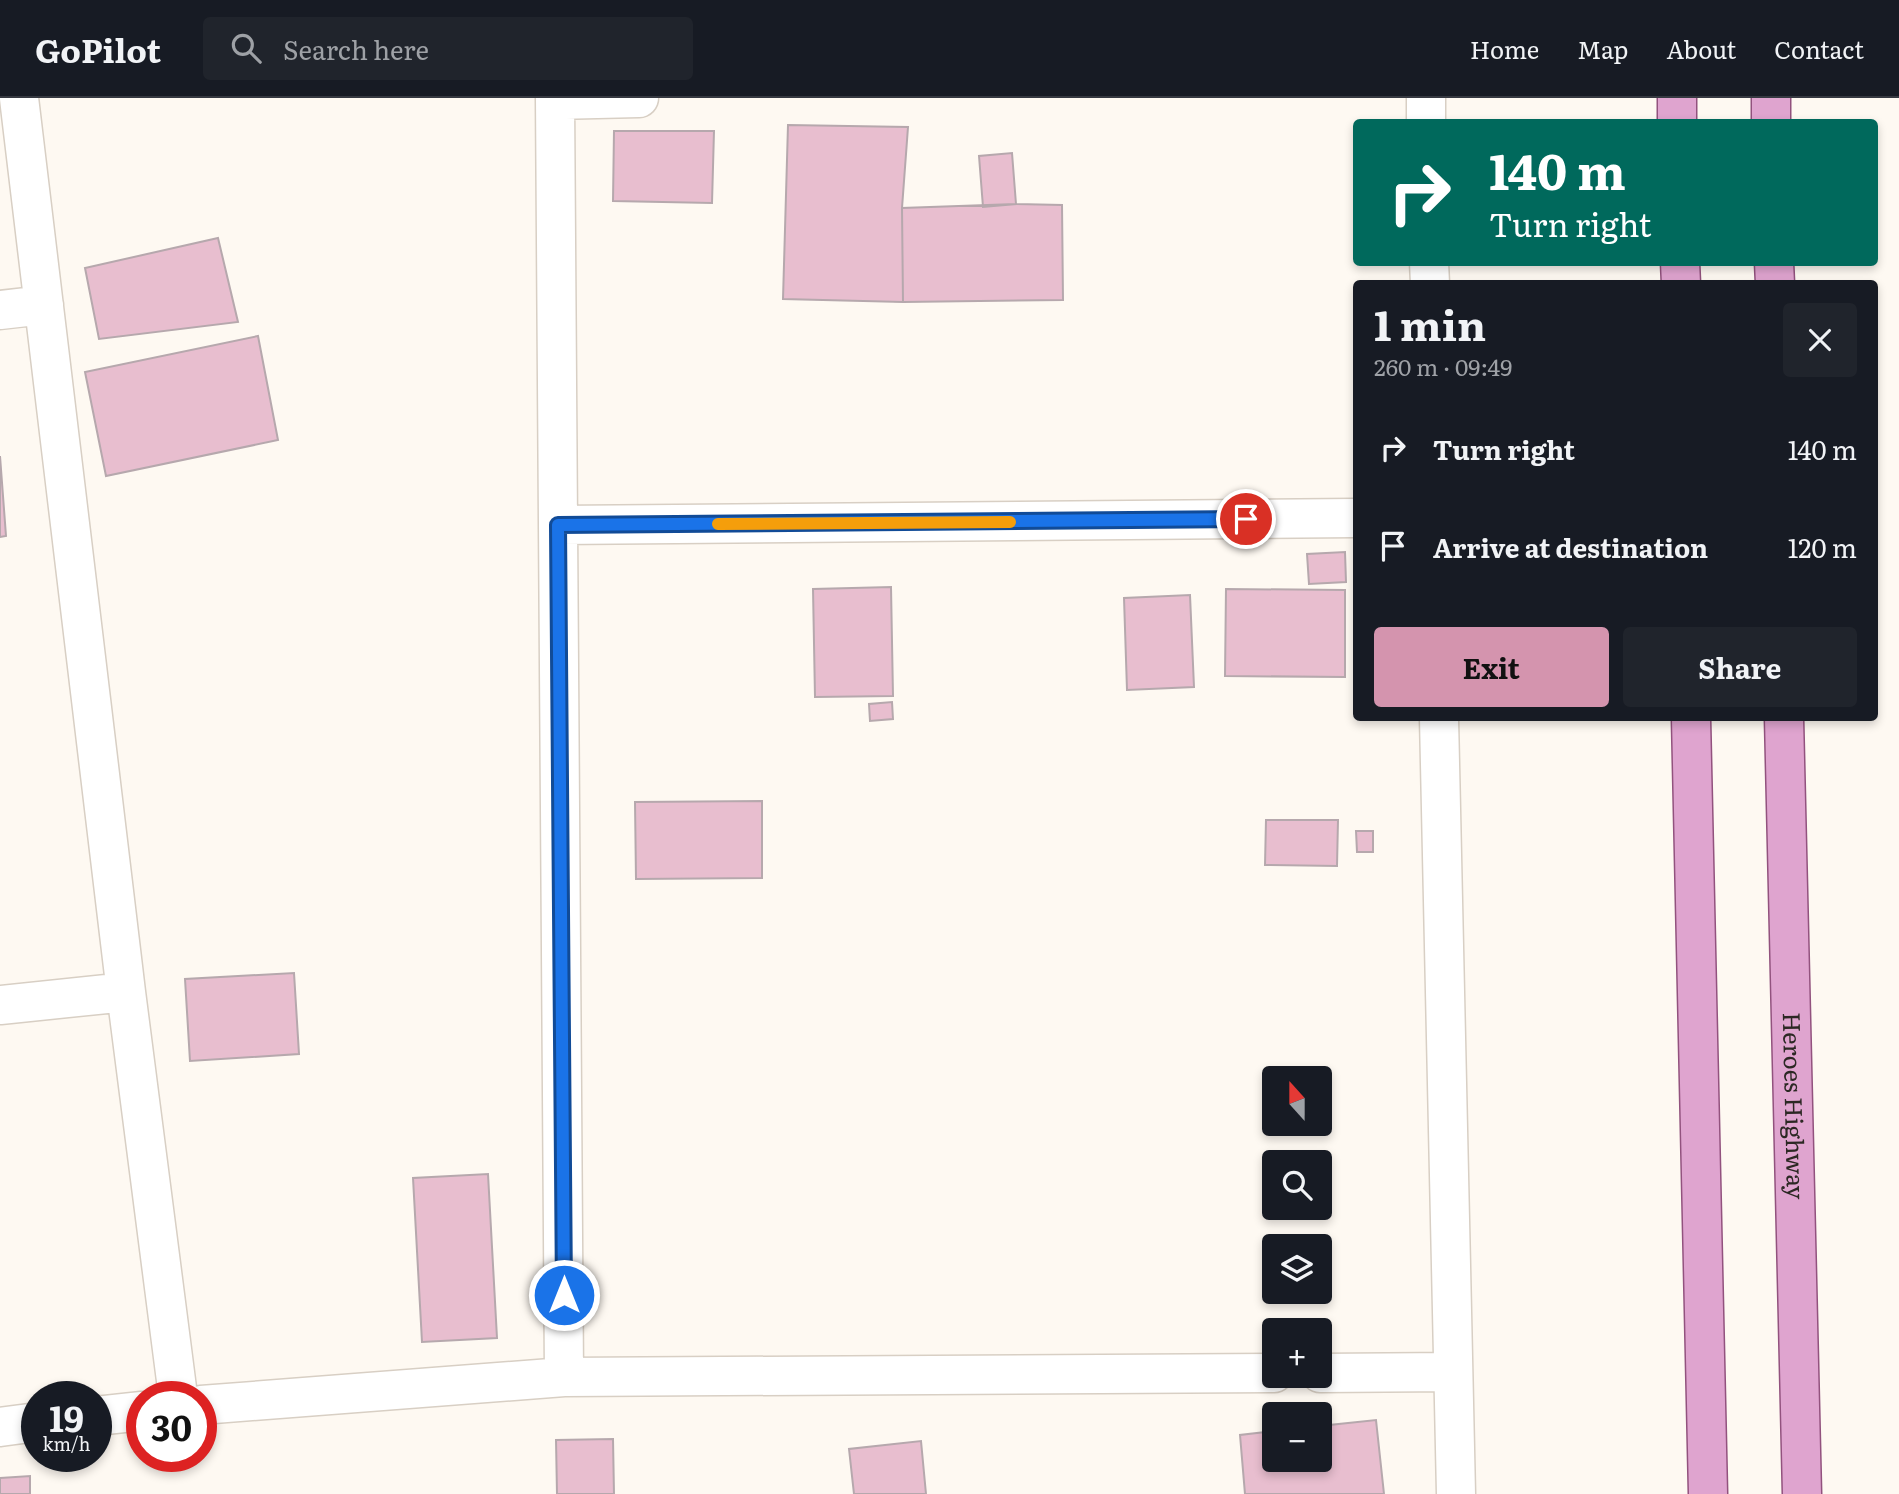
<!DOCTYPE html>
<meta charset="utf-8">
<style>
:root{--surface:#171b24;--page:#20242c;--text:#f1f3f6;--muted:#9ea1a6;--line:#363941;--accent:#d494ae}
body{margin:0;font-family:Literata,serif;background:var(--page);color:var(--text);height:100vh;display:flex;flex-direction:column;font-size:26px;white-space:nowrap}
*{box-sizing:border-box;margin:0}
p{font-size:23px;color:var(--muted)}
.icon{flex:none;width:38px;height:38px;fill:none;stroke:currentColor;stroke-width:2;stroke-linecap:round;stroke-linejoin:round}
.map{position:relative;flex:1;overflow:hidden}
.drawer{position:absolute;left:1353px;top:182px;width:525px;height:441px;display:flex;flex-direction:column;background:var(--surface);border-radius:7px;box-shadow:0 4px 10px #0003}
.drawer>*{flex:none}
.hud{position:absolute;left:1353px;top:21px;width:525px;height:147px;border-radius:7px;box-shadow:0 4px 10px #0003;background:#00695c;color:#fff;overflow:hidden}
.needle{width:46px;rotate:339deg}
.controls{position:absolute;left:1262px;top:968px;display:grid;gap:14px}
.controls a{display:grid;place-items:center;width:70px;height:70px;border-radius:7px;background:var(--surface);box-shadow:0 4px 10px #0003;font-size:35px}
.speed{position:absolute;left:21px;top:1283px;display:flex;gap:14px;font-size:35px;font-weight:700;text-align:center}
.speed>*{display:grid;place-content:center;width:91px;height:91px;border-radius:50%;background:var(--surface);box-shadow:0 4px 10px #0003;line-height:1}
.speed small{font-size:18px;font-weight:400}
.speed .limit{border:10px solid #d22;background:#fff;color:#111}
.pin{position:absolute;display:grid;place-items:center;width:60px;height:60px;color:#fff;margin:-30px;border:4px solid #fff;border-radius:50%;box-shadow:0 2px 7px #0007}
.me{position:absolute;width:77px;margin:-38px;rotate:0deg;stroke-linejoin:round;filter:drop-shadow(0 0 5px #0008)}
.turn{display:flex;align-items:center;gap:24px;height:147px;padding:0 21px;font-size:32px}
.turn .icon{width:91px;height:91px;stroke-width:2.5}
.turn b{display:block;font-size:49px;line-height:60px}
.round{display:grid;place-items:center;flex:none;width:74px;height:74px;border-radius:7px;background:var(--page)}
.headline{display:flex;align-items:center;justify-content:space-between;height:119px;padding:0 21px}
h1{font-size:42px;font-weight:700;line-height:52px}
.primary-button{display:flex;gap:14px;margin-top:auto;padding:14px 21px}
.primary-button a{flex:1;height:80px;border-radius:7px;background:var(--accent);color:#111;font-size:28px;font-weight:700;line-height:80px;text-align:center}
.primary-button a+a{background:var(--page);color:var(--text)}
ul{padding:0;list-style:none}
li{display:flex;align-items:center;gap:21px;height:98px;padding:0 21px}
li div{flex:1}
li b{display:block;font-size:26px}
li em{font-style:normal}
header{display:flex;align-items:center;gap:42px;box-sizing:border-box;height:98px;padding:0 35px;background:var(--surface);border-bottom:2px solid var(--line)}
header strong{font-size:33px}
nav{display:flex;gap:38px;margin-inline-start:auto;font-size:24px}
.search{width:490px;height:63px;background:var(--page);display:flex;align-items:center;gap:18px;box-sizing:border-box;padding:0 24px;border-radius:7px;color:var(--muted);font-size:26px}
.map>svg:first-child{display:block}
.building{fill:#e8becf;stroke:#b6a8ad;stroke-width:2}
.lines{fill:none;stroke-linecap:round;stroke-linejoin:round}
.minor-casing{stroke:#d8cfc4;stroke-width:41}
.major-casing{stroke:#92527e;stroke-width:41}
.minor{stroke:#fff;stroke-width:38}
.major{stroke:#dfa4cf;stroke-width:38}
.route-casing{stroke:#114b97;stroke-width:18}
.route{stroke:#1a73e8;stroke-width:12}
.slow{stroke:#f59e0b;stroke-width:12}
.labels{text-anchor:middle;stroke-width:7;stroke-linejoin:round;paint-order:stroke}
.street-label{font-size:24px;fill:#2c2824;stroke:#fff}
</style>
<header>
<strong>GoPilot</strong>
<div class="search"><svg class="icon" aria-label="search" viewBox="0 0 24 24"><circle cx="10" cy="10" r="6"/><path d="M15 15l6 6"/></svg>Search here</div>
<nav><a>Home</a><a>Map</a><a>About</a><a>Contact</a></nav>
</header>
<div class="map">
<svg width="1899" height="1396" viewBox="0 0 1899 1396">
<rect width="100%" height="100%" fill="#fef9f2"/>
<path class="building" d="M788,27L908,29L902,110L903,204L783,201Z
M614,33H714L712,105L613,103Z
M1012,55L1016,106L983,109L979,58Z
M1016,106L1062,107L1063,202L903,204L902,110Z
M218,140L238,224L99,241L85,170Z
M258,238L278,342L106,378L85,274Z
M0,358L6,438L0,439Z
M1345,454L1346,484L1309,486L1307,456Z
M891,489L893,598L815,599L813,491Z
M1226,491L1345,492V579L1225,578Z
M1190,497L1194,589L1127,592L1124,500Z
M892,604L893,621L870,623L869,606Z
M762,703V780L636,781L635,704Z
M1266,722H1338L1337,768L1265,767Z
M1356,733H1373V754H1357Z
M294,875L299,956L190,963L185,881Z
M488,1076L497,1240L422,1244L413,1080Z
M1376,1322L1384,1396H1245L1240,1337L1274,1333V1362H1320V1328Z
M613,1341L614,1396H557L556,1342Z
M921,1343L926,1396H854L849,1351Z
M30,1378V1396H0V1380Z"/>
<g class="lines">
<defs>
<path id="minor" d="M19,0L126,894L178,1298
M555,0L564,1279
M1426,0V24
M555,2L639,0
M1429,164L1430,186
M0,212L44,207
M558,427L1356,420
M1439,620L1456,1396
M0,907L126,894
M1320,1275L1453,1274
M201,1307L564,1279L1274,1275
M96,1318L142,1313
M0,1329L37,1324"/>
<g id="major">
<path d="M1677,0V24"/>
<path d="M1771,0V24"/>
<path d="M1680,164L1681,186"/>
<path d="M1774,164L1775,186"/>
<path d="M1691,620L1708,1396"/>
<path id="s1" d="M1784,620L1802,1396"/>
</g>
</defs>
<use href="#minor" class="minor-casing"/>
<use href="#major" class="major-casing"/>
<use href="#minor" class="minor"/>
<use href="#major" class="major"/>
</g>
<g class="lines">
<defs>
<path id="route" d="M564,1197L558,427L1246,421"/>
</defs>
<use href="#route" class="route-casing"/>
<use href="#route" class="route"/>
<path class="slow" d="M718,426L1010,424"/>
</g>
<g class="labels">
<g class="street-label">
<text dy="8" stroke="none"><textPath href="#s1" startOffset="388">Heroes Highway</textPath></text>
</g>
</g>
</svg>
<div class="controls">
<a><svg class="needle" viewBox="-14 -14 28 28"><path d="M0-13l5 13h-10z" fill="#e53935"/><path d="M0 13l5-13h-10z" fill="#9ea1a6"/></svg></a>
<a><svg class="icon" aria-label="search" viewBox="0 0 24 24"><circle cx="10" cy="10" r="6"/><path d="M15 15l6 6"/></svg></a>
<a><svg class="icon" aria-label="layers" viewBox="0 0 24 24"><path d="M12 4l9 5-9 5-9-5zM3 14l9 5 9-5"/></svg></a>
<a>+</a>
<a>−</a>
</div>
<div class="speed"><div>19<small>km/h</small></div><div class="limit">30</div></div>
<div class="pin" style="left:1246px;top:421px;background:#d93025"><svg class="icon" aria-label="arrive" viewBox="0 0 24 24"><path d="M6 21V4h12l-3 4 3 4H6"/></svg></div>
<svg class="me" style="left:564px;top:1197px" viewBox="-20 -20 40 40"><circle r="17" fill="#1a73e8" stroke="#fff" stroke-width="3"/><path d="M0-11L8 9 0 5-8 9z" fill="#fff"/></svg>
<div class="hud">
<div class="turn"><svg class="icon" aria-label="right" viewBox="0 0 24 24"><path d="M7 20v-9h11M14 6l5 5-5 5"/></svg><div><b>140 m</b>Turn right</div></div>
</div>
<section class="drawer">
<div class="headline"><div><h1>1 min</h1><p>260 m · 09:49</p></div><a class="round"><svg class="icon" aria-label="close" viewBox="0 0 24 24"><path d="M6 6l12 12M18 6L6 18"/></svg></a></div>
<ul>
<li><svg class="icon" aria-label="right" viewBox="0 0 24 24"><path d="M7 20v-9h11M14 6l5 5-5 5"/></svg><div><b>Turn right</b></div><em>140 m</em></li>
<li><svg class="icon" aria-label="arrive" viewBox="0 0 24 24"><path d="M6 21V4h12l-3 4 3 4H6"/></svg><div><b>Arrive at destination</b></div><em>120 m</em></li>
</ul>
<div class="primary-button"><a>Exit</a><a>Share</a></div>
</section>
</div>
